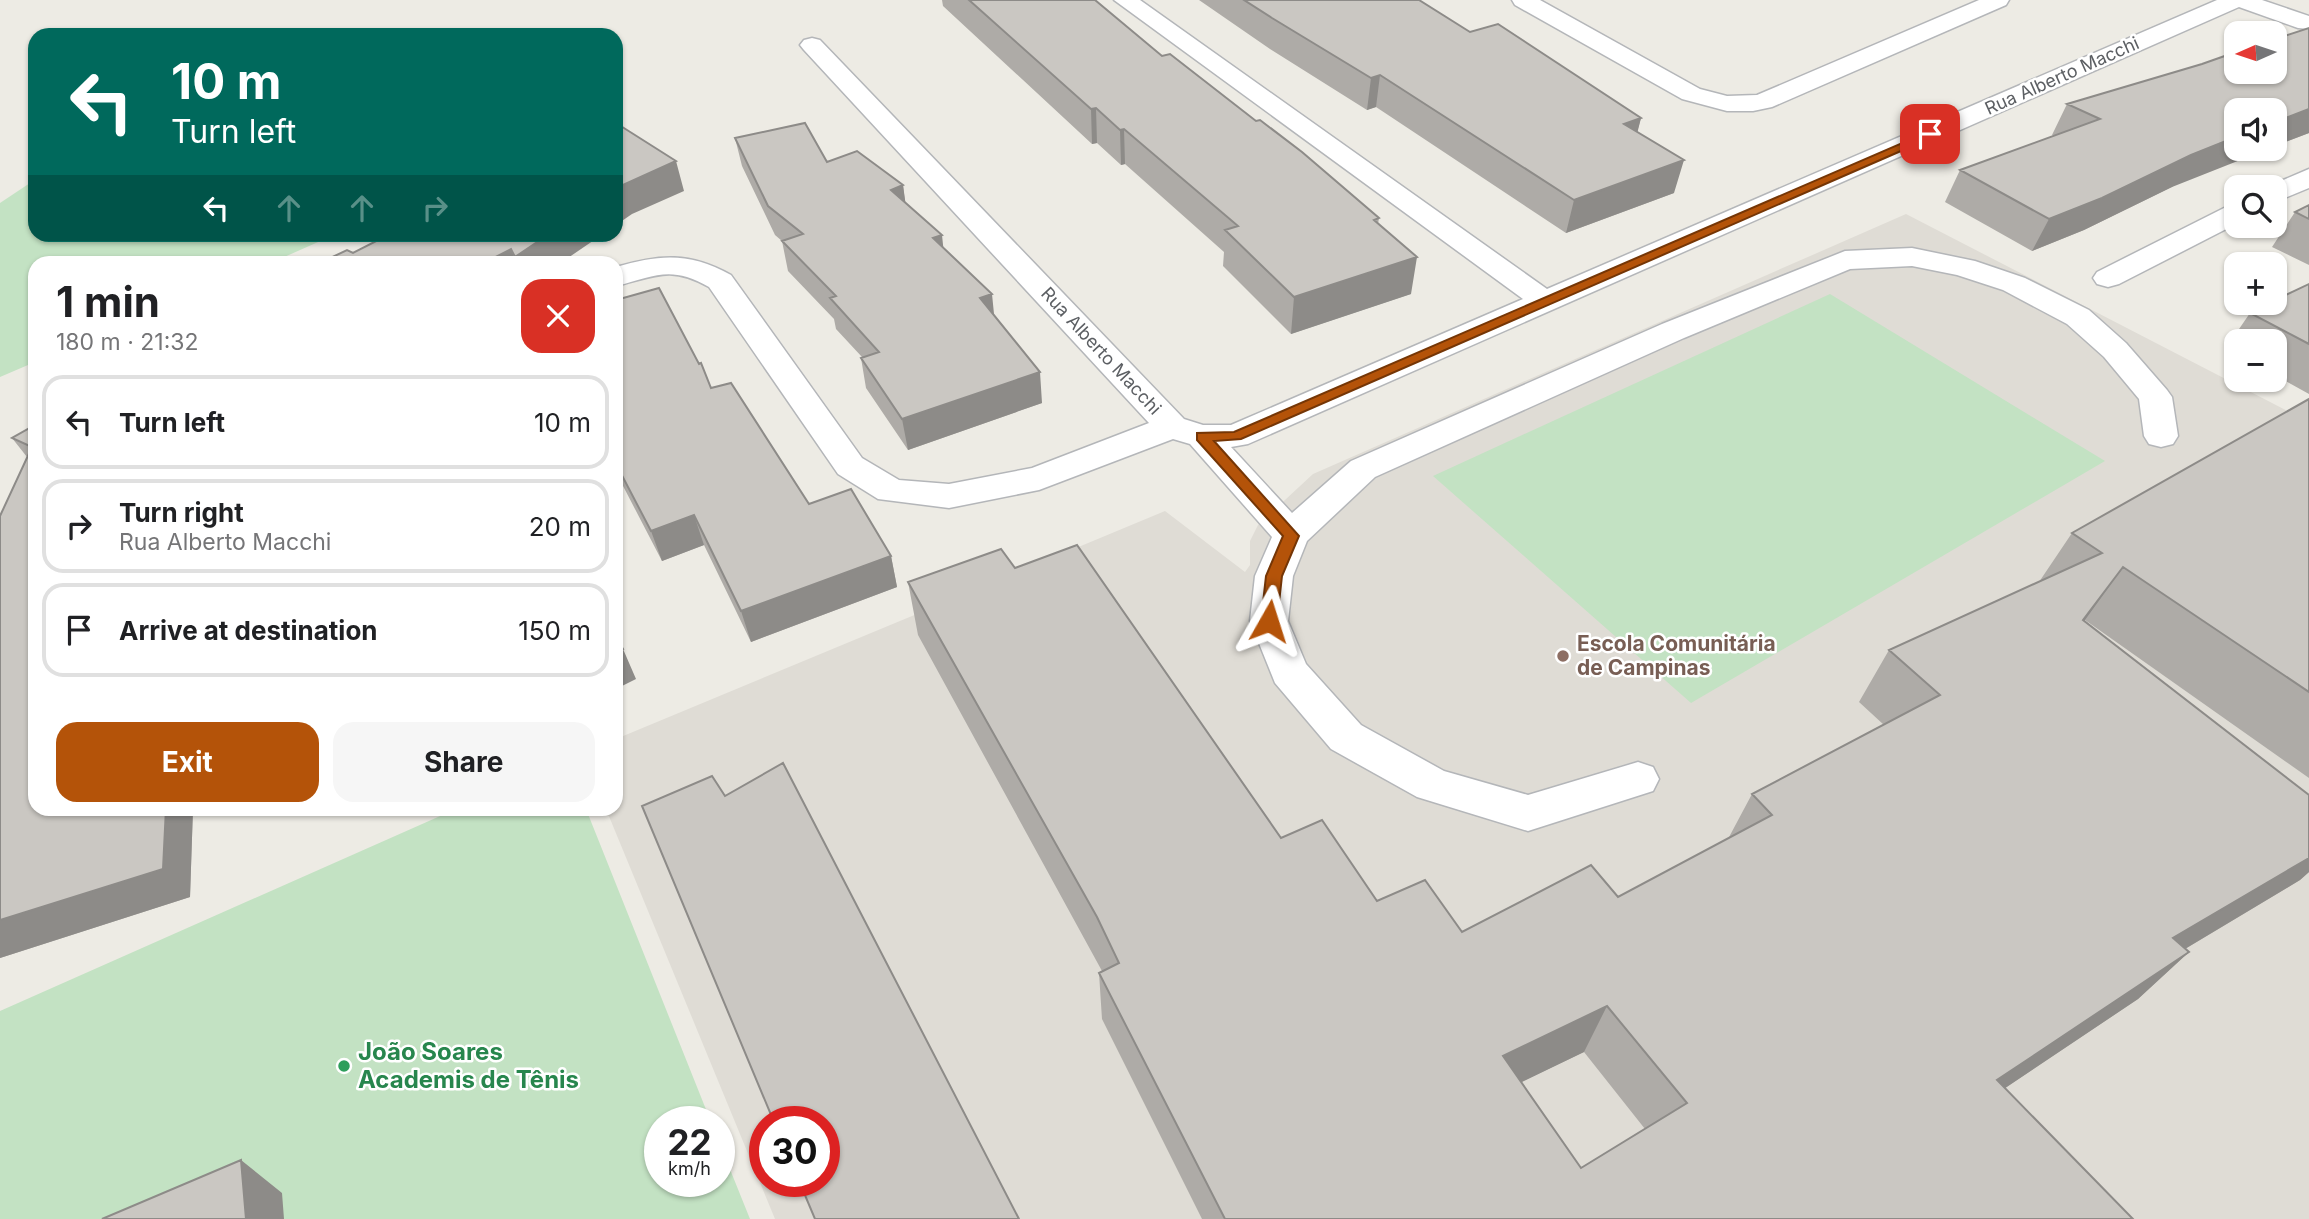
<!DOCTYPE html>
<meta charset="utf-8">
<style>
:root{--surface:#fff;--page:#f6f6f6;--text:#202124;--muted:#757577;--line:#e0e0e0;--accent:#b45309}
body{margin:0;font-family:Inter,sans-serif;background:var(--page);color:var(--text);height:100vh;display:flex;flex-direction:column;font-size:26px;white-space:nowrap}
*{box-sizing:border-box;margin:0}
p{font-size:23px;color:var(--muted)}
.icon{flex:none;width:38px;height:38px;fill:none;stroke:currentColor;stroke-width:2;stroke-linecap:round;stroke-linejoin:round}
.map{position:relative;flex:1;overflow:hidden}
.details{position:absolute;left:28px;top:256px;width:595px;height:560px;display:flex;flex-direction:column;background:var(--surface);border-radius:21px;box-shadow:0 2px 5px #0004}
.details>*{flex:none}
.top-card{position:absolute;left:28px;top:28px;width:595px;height:214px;border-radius:21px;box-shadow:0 2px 5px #0004;background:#00695c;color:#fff;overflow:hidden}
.needle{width:46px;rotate:267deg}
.fabs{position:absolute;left:2224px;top:21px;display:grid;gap:14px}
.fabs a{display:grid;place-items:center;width:63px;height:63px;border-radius:14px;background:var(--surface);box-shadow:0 2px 5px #0004;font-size:35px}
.speed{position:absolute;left:644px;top:1106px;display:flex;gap:14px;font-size:35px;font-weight:700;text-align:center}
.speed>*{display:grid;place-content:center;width:91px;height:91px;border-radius:50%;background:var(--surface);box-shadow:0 2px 5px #0004;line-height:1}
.speed small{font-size:18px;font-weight:400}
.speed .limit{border:10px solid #d22;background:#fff;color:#111}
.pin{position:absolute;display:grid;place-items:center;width:60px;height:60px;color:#fff;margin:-30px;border-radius:14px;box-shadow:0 4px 10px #0006}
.me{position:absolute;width:77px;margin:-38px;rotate:6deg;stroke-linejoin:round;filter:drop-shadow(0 0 5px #0008)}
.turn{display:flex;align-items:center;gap:24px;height:147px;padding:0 28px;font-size:32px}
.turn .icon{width:91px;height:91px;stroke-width:2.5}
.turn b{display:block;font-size:49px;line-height:60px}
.lanes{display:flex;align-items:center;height:66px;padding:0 28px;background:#0003;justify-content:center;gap:35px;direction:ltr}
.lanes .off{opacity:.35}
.round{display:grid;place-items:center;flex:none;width:74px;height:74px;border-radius:21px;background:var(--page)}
.headline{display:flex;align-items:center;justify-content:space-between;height:119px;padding:0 28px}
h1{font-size:42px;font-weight:700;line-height:52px}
.primary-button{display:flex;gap:14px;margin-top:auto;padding:14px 28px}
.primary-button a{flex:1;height:80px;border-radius:21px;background:var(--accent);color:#fff;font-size:28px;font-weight:700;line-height:80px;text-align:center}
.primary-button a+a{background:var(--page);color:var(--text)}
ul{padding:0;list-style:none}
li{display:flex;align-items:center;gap:21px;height:94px;margin:0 14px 10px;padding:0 14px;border:4px solid var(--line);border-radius:21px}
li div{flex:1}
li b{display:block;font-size:26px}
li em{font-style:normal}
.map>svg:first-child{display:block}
.education{fill:#dfdcd5;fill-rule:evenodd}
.green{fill:#c3e2c3}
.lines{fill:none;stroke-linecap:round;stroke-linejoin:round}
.minor-casing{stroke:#b4b6b9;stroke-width:3}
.minor{fill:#fff;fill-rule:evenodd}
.wall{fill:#aeaba7;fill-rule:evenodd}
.shaded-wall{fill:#8d8b88}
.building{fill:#cac7c2;stroke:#8d8b88;stroke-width:2;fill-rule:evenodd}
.route{fill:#b45309;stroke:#753606;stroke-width:2}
.education-dot{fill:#8d6e63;stroke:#fff;stroke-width:2.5}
.leisure-dot{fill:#2e9e5b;stroke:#fff;stroke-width:2.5}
.labels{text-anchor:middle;stroke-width:5;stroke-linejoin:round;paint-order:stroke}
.far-street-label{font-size:18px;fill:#5c5f63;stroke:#fff}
.education-label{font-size:21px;font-weight:bold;fill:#785e54;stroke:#fff;text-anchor:start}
.near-leisure-label{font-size:24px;font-weight:bold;fill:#27864d;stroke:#fff;text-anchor:start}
</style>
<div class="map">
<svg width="2309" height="1219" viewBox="0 0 2309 1219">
<rect width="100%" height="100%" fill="#edebe4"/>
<path class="education" d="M1906,214L2309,422V1219H775L606,809L616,808V739L1165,511L1245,572L1250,565V541L1258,525L1313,474ZM765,1122H824V1181H765Z"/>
<path class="green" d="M35,168V234L334,235L273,262H35V362L0,377V203L30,183Z
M1830,294L2105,461L1691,703L1433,476Z
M456,809H586L711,1122H660V1181H719V1142L750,1219H0V1011Z"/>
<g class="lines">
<defs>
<path id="minor" d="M1114,0H1140L1547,289L2217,0H2262L2309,16V29L2298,28L2239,7L1248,444L1231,447L1292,513L1351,461L1662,324L1845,251L1912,248L1975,261L2025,278L2089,310L2126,343L2167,390L2172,397L2178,436L2173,444L2161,447L2149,444L2144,436L2139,399L2104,357L2067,324L2003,290L1957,275L1912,266L1850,269L1684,338L1375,477L1307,541L1293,576L1288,621L1306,664L1361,725L1444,771L1528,795L1638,762L1653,767L1659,779L1653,791L1528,831L1417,797L1331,749L1275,683L1250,621L1255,576L1272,537L1190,444L1173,439L1039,490L949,508L878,499L838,474L709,287C670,265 656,276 616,286V267C660,254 690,252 731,275L862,458L899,480L949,484L1032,468L1149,423L804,50L800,45L804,40L812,38L820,40L1184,419L1203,425H1231L1523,299Z
M1512,0H1540L1700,89L1727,96L1757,95L1979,0H2009L2006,5L1772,107L1753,111H1727L1682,99L1515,5Z
M2309,169V188L2275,202V187H2267Z
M2236,204V224L2119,284L2108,287L2097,284L2093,278L2097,272L2226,207Z"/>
</defs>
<use href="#minor" class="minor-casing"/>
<use href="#minor" class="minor"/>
</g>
<path class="wall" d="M942,0H1095L1162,56L1379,218L1378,224L1411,294L1291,334L1223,266L1224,252L1125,164L1121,165L1097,143L1092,144L943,6Z
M1199,0H1419L1470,32L1641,118L1637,132L1674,193L1566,233L1376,107L1367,110L1270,49Z
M2309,28V133L2275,146V110L2172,187L2084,230L2032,251L1945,202L1960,170L2054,136L2052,135L2067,104L2202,64Z
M735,138L827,162L903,185L905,202L943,248L994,316L1042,403L908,450L866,388L861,358L862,357L836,329L834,319L788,271L782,241L775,235L742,166Z
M2309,205V265L2272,247L2295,212Z
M2309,284V394L2275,375V341H2236V354L2226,348L2250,313Z
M616,300L711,388L809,504L891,556L897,587L751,642L704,545L662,561L622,484L616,487Z
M2309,399V778L2085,620V621L2309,795V872L2300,880L2185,949L2189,952L2138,999L2005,1088L2133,1219H1202L1102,1019L1099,973L1102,971L918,635L908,582L1015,568L1281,838L1377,901L1462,932L1618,897L1728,839L1752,794L1884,725L1859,702L1889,650L2039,582L2072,533ZM1584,1052L1645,1129L1581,1168L1521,1082Z
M35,425V808H193L190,897L0,958V516L27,457L12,438Z"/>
<path class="shaded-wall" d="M1380,75L1376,107L1367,110L1371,78Z
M1096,108L1097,143L1092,144L1091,109Z
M2309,109V133L2275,146V122Z
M1641,118L1633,150L1624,124Z
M1124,129L1125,164L1121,165L1120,130Z
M2236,137V149H2268L2172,187L2084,230L2032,251L2049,219L2191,155Z
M1684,160L1674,193L1566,233L1574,200Z
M676,161L684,191L632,214L616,225V189L623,185Z
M903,185L907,214L891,190Z
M549,234H603L562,262H517L515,257Z
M942,235L945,264L933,238Z
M511,249L516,262H486Z
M1417,257L1411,294L1291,334L1294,297Z
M992,294L995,324L980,298Z
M1040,372L1042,403L908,450L902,419Z
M616,468L622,484L616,487Z
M694,515L704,545L662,561L651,531Z
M891,556L897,587L751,642L741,611Z
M2123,567L2085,620L2046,672L2083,620Z
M623,649L636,679L616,689V652Z
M166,808H193L190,897L0,958V920Z
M2309,858V872L2300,880L2123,986L2173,938Z
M2189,952L2138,999L1953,1123L1997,1080Z
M1607,1006L1584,1052L1485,1100L1503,1056Z
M241,1160L282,1193L284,1219H246Z"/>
<path class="building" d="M969,0H1095L1162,56L1170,54L1256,121L1260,120L1302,152L1379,218L1374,220L1417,257L1294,297L1225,230L1238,226L1124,129L1120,130L1096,108L1091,109Z
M1244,0H1419L1470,32L1498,24L1641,118L1624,124L1684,160L1574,200L1380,75L1371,78L1272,18Z
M2309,28V109L2275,122V110H2236V137L2191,155L2102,198L2049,219L1960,170L2100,119L2067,104L2202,64L2236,52V72H2275V39Z
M616,123L676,161L623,185L616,189Z
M805,123L827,162L857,151L903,185L891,190L942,235L933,238L992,294L980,298L1040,372L902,419L861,358L879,352L830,298L836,296L782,241L803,234L768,206L735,138Z
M2309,205V219L2295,212Z
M390,234H549L515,257L511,249L486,262H322L347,250L353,253Z
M2309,284V344L2250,313L2270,303H2275V300Z
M659,288L699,364L701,363L711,388L731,383L809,504L851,489L891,556L741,611L694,515L651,531L616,464V300Z
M2309,399V692L2123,567L2083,620L2309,795V858L2173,938L2189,952L1997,1080L2133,1219H1225L1099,973L1119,963L1097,917L908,582L1001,549L1015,568L1077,545L1281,838L1322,820L1377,901L1425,880L1462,932L1591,865L1618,897L1772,815L1752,794L1940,695L1889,650L2102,553L2072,533ZM1607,1006L1687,1103L1581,1168L1503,1056Z
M35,425V808H166L163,869L0,920V516L32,447L12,438Z
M616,637L623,649L616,652Z
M783,763L1019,1219H815L799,1181H824V1122H774L642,806L712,776L725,796Z
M241,1160L246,1219H102Z"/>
<path class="route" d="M1930,131L1933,132V137L1241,439L1214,441L1299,536L1282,576L1277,621L1269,626L1264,625L1261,621L1266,576L1283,536L1197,440V433L1234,432Z"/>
<circle class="education-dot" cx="1563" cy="656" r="7"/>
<circle class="leisure-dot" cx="344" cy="1066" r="7"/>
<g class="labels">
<g class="far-street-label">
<text transform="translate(2062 76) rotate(-24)" y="6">Rua Alberto Macchi</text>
<text transform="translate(1101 351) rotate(47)" y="6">Rua Alberto Macchi</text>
</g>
<g class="education-label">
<text x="1577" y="651">Escola Comunitária<tspan x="1577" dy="24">de Campinas</tspan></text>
</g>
<g class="near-leisure-label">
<text x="358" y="1060">João Soares<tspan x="358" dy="28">Academis de Tênis</tspan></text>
</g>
</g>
</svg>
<div class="fabs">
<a><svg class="needle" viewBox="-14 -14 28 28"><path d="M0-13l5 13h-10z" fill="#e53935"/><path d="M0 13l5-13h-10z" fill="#757577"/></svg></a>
<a><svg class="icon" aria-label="sound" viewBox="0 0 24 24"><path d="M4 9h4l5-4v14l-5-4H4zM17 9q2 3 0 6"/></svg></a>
<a><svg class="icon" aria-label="search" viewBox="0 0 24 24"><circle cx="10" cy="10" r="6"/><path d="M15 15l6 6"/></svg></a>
<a>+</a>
<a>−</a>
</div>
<div class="speed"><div>22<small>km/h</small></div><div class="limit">30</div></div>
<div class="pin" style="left:1930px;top:134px;background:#d93025"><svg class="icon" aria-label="arrive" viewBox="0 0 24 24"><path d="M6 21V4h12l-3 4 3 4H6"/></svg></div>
<svg class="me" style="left:1269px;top:621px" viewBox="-20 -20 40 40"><path d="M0-17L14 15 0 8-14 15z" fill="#b45309" stroke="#fff" stroke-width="4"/></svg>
<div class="top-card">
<div class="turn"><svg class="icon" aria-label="left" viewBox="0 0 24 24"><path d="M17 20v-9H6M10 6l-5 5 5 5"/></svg><div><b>10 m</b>Turn left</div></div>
<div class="lanes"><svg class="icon" aria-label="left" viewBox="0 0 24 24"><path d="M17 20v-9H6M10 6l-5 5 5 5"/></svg><svg class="icon off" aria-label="ahead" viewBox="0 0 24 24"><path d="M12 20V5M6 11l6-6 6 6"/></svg><svg class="icon off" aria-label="ahead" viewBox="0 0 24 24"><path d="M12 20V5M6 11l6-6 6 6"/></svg><svg class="icon off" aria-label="right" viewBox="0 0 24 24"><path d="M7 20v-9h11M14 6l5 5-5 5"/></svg></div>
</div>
<section class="details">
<div class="headline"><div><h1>1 min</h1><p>180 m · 21:32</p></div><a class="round" style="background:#d93025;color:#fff"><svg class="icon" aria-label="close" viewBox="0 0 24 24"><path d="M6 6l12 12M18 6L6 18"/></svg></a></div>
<ul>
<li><svg class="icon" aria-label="left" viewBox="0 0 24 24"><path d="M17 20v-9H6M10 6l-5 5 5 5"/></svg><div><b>Turn left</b></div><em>10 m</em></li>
<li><svg class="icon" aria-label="right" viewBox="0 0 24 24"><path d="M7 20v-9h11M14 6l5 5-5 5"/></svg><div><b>Turn right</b><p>Rua Alberto Macchi</p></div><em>20 m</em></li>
<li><svg class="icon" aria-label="arrive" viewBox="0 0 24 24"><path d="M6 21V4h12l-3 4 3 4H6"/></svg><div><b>Arrive at destination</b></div><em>150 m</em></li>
</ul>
<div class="primary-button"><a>Exit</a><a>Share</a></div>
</section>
</div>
